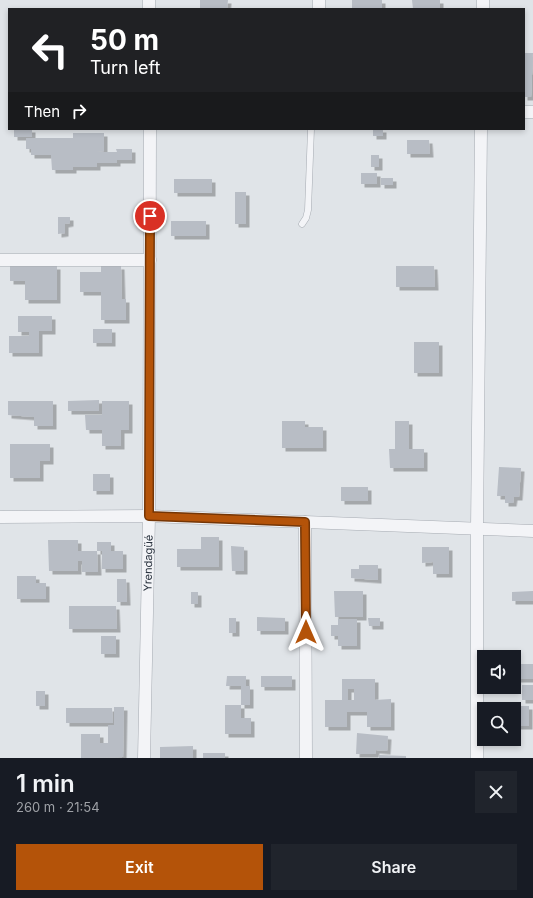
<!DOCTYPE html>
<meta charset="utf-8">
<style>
:root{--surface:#171b24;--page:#20242c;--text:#f1f3f6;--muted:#9ea1a6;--accent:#b45309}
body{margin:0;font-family:Inter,sans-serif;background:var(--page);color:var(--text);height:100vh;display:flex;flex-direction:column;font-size:15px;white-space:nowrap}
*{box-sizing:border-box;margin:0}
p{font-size:13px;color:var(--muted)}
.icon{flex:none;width:22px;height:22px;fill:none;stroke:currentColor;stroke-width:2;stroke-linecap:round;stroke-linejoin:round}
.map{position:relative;height:758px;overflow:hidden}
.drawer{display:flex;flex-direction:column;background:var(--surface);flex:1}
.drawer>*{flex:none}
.banner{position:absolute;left:8px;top:8px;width:517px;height:122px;border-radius:0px;box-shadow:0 2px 6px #0003;background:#202124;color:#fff;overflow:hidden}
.fabs{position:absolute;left:477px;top:650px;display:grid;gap:8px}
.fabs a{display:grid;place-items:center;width:44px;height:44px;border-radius:0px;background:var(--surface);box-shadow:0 2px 6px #0003;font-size:20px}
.pin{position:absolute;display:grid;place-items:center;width:34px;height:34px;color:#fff;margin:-17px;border:2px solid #fff;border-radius:50%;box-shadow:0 1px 4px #0007}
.me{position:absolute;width:44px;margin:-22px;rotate:0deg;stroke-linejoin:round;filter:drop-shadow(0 0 3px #0008)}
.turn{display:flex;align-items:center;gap:14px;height:84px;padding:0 16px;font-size:18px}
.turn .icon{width:52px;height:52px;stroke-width:2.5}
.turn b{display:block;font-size:28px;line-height:34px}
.then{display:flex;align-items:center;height:38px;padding:0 16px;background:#0003;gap:8px;font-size:15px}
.round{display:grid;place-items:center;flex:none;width:42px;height:42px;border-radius:0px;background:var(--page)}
.overview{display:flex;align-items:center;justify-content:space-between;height:68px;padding:0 16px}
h1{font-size:24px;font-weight:600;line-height:30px}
.button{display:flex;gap:8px;margin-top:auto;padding:8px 16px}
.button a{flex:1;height:46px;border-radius:0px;background:var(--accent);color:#fff;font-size:16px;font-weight:600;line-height:46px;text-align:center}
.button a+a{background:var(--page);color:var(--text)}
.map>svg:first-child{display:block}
.building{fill:#b8bdc5;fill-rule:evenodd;filter:url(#shadow)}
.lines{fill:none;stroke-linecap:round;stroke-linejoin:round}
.lane-casing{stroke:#a6abb2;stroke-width:7}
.street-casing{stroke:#a6abb2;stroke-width:13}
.lane{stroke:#f3f4f7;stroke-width:6}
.street{stroke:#f3f4f7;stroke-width:12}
.route-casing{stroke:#753606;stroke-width:10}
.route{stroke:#b45309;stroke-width:7}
.labels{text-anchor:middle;stroke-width:3;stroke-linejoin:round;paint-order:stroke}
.street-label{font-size:11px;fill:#2a333f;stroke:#f0f3f6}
</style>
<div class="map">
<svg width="533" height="758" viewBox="0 0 533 758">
<defs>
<filter id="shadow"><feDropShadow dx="3.5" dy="3.5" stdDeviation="0" flood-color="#0004"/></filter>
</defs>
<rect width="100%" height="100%" fill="#e0e4e8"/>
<path class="building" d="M200,0H228L227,9H200Z
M352,0H382V9H352Z
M412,0H440V9H413Z
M524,53H533L531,97H524Z
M14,129H32V137H14Z
M373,129H383V136H373Z
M73,133H104V151L97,152H117L116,149H132V160H117V163H97V167H73V170H52L51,155H31V149H26V138H73Z
M407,140H429L430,154H407Z
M371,155H379V167H371Z
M361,173H377V184H361Z
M381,178H393V185H381Z
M174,179H212V193H174Z
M235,192H246V224H235Z
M58,217H70V223L65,224V233L58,234Z
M171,221H206V236H171Z
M101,265L121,266L122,299H126V320H101V292H80V272H101Z
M10,266H57V300H25V281H10Z
M396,266H434L435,287H396Z
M18,316H52V331H39V353H9V336H29V332H18Z
M93,329H112V343H93Z
M414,342H439V373H414Z
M99,400V411H68V401Z
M8,401H53V426H34V417L8,415Z
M102,401H129V430H121V446H102V430H86L85,415H102Z
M282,421H305V427H323V448H282Z
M395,421H409V449H424V468H390L389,449H395Z
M10,444H50V461H40V478H10Z
M499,467L521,468L519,497H514L513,503H505V496H497Z
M93,474H110V491H93Z
M341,487H368V501H341Z
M201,537H219V567H177V549H201Z
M48,540H78V551H97L98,572H82V561H78V571H49Z
M97,542H111V551H123V569H102V551H97Z
M231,546L244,547V571H232Z
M422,547H449V574H433V562L422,563Z
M359,565H378V580L351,578V569H359Z
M17,576H36V583H46V599H17Z
M117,579H126L127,602H117Z
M334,591H363V617H335Z
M533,591V601H512V592Z
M191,592H198V604H191Z
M69,606H116L117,629H69Z
M257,617L285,618V631H257Z
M229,618H236V633H229Z
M368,618H380V626H369Z
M338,619H357V646H338V636H331V625H338Z
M101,636H116V654H101Z
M514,664H533V679H514Z
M227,676H246V686H250V705H241V718H251V734H225V705H241V686H226Z
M261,676H292V687H261Z
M342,679H375V700L391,699V727H367V712H347V727H325V700H342ZM348,689H354V700H348Z
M522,685H533V700H522Z
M36,691H45V706H36Z
M509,706H529V726H514V709H509Z
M114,707H124L123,757L81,758V734H100V743H108V725H114Z
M66,708H112L113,723H66Z
M357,733L388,736L387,751L376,750L375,754H356Z
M193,746V758H160V747Z
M203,753H225V758H203Z
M379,755L406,756V758H379Z"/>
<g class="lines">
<defs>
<path id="lane" d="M302,224L306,218L308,210L311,129"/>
<g id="street">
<path d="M149,0V9"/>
<path d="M319,9V0"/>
<path d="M483,9V0"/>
<path d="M524,112H533"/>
<path d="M0,260H150"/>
<path d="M0,517L149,516L533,531"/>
<path d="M305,522L306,758"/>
<path id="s1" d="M144,758L149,516L150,129"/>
<path d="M477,758V529L481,129"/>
</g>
</defs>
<use href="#lane" class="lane-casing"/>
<use href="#street" class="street-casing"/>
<use href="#lane" class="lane"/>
<use href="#street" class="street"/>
</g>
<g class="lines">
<defs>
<path id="route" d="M150,216L149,516L305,522L306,632"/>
</defs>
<use href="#route" class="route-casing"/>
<use href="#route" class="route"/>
</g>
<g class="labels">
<g class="street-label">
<text dy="4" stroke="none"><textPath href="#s1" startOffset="195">Yrendagüé</textPath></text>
</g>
</g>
</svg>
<div class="fabs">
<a><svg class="icon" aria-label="sound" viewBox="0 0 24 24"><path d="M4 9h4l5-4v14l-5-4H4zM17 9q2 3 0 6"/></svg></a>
<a><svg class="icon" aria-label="search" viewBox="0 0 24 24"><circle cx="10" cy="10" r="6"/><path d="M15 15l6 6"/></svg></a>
</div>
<div class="pin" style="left:150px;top:216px;background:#d93025"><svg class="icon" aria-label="arrive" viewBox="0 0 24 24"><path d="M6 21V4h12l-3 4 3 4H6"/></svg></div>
<svg class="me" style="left:306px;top:632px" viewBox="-20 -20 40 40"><path d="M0-17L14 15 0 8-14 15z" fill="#b45309" stroke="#fff" stroke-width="4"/></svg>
<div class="banner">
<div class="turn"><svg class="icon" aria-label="left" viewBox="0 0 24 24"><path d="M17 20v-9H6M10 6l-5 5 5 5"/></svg><div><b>50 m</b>Turn left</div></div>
<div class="then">Then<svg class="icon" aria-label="right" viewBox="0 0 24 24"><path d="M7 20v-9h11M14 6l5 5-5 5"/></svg></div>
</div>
</div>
<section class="drawer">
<div class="overview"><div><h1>1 min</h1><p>260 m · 21:54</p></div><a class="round"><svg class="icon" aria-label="close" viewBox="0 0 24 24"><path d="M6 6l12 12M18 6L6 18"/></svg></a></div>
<div class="button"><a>Exit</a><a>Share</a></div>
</section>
